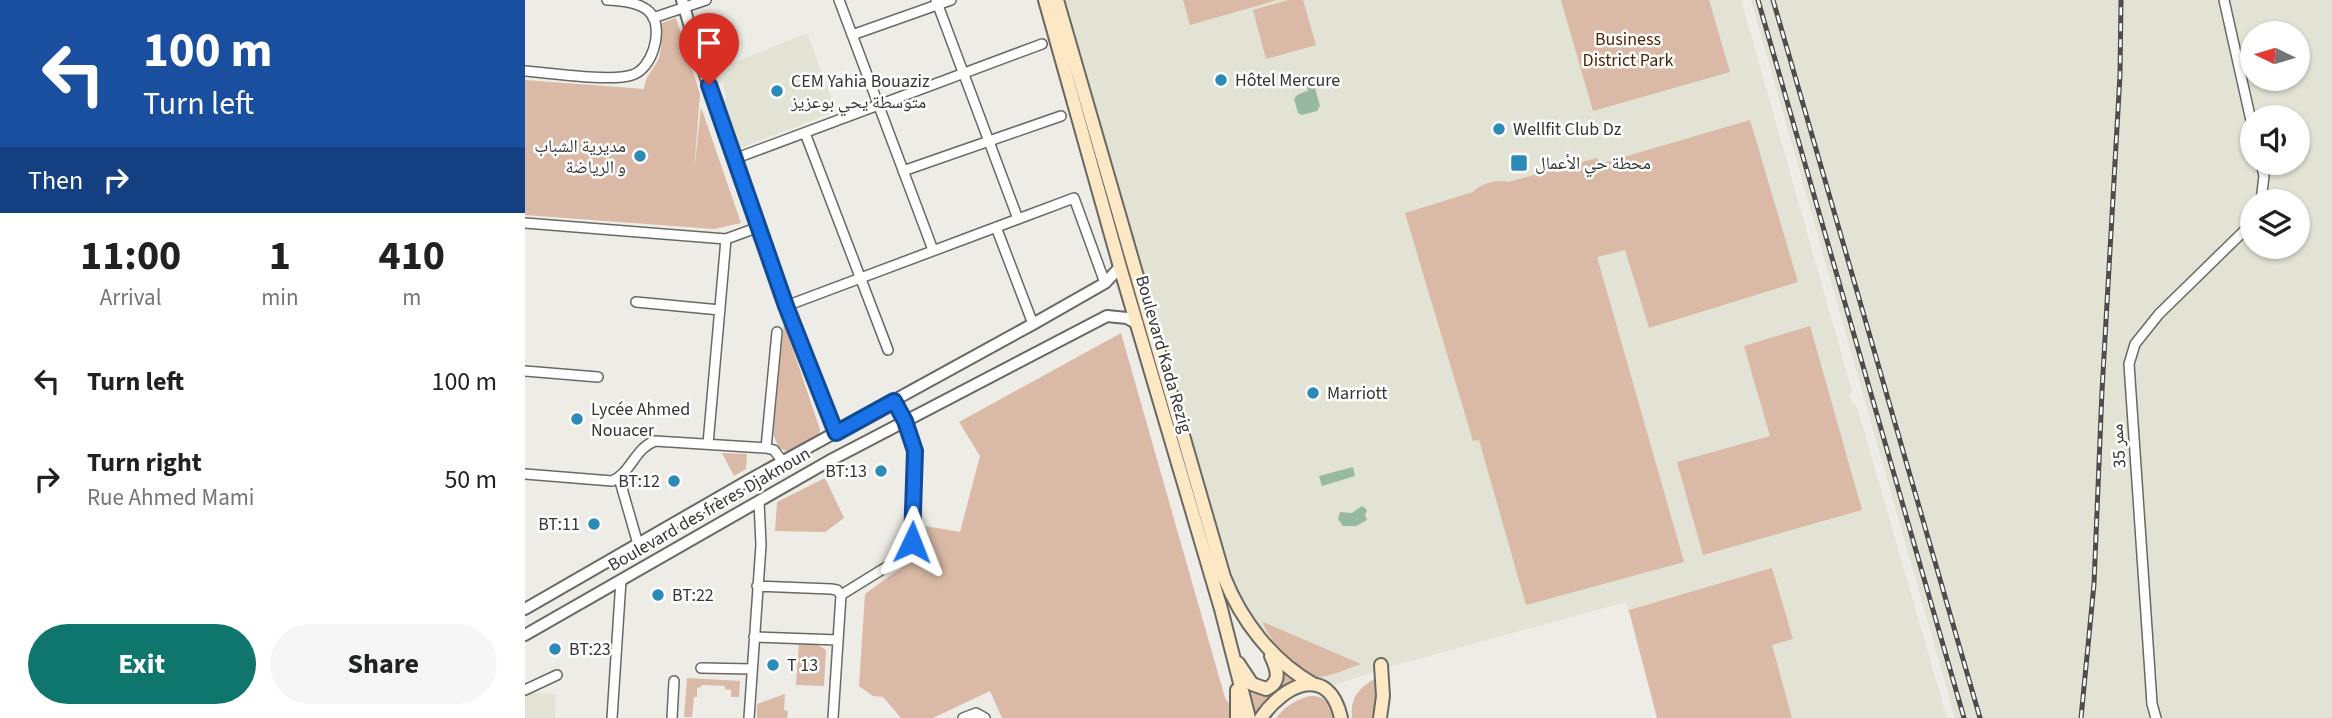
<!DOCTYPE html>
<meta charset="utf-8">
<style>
:root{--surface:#fff;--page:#f6f6f6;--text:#202124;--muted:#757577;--accent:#0f766e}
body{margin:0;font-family:"Source Sans 3","Noto Naskh Arabic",sans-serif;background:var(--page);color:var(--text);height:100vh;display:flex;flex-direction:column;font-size:26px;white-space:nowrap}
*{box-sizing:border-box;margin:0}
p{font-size:23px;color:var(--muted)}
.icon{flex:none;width:38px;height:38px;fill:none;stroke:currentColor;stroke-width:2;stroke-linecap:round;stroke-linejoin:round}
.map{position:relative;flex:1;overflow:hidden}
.details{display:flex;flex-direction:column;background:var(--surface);width:525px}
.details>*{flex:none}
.top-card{background:#1a4fa0;color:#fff;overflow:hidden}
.needle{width:46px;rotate:275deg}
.fabs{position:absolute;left:1715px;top:21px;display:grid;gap:14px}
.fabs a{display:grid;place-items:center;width:70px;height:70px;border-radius:50%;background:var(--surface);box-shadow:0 2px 5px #0004;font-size:35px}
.pin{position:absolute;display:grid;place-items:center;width:60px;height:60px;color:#fff;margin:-72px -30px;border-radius:50% 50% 50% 0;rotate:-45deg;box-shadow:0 0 7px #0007}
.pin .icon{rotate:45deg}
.me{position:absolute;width:77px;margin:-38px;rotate:2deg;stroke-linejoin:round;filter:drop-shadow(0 0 5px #0008)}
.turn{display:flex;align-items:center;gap:24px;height:147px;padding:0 28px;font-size:32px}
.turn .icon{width:91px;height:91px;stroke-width:2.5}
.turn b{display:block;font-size:49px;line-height:60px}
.then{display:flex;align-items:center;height:66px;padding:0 28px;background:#0003;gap:14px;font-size:26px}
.eta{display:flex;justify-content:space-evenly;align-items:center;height:119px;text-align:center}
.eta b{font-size:42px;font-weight:700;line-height:49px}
.action{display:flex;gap:14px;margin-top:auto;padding:14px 28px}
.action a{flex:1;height:80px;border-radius:42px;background:var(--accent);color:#fff;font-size:28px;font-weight:700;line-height:80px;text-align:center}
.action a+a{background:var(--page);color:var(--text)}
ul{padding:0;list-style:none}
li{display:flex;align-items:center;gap:21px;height:98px;padding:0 28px}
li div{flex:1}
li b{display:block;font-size:26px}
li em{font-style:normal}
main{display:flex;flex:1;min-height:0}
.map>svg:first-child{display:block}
.built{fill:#e2e2d5;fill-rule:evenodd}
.green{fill:#dab9a6}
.water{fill:#97b9a2}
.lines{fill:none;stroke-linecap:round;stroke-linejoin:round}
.minor-casing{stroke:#696964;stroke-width:12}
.tertiary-casing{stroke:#696964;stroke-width:14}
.secondary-casing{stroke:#696964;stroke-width:16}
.minor{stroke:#fff;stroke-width:9}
.tertiary{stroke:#fff;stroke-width:10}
.secondary{stroke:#fce8c4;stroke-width:12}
.rail-casing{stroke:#4e4d4b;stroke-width:5}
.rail{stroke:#fff;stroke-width:2.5;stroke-dasharray:8;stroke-linecap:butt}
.route-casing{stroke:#114b97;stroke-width:18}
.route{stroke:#1a73e8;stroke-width:12}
.poi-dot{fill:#2b8ab6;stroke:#fff;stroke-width:2.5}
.labels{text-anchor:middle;stroke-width:5;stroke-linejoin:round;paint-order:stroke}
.park-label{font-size:18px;fill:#522402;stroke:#fff}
.poi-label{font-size:18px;fill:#353533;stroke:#fff;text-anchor:start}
.street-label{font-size:18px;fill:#353533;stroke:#fff}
</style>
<main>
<section class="details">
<div class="top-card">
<div class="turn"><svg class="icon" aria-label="left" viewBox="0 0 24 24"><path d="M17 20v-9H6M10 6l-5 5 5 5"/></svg><div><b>100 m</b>Turn left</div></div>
<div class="then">Then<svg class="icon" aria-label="right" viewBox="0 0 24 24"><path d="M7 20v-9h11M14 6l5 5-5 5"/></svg></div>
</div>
<div class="eta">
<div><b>11:00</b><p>Arrival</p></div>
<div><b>1</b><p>min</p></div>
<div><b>410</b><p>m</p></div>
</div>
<ul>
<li><svg class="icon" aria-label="left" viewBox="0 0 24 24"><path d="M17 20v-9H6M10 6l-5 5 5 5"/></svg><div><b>Turn left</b></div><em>100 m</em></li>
<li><svg class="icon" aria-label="right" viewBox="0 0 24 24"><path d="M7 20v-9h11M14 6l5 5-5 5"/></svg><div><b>Turn right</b><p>Rue Ahmed Mami</p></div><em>50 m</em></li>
</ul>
<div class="action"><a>Exit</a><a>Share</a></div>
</section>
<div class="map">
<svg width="1807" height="718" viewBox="0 0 1807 718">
<rect width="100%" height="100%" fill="#edece7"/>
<path class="built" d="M539,0H1216L1327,391L1324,396L1326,401L1332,407L1422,718H1132L1101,602L867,666L812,684H803L784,678L769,665L732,625L712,591L707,577Z
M1226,0H1807V718H1430ZM1727,33H1773V79H1727ZM1727,117H1773V163H1727ZM1727,201H1773V247H1727Z
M282,33L311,111L213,149L195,101L202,98L197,82L192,84L188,71Z
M5,693L31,694L30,718H0V696Z"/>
<path class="green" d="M658,0H752L665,25Z
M763,0H778L791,45L741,59L728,10Z
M1036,0H1184L1205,72L1068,111Z
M151,18L175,94L169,172L176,107L216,223L189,229L0,215V80L119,89C120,78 125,73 131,64C138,52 137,37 134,24Z
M1225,120L1273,282L1124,328L1100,250L1072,257L1159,562L1001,605L954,440L948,441L880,213L948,192C955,184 972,179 983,182L1072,158L1075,164Z
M259,322L295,430L293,436L264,452L254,448L248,434Z
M1285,326L1337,510L1178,555L1152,462L1245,436L1219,346Z
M596,333L700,698L707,708L705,718H477L465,691L408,718H376L358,697L348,696L334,686L340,594L405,547L400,526L435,532L455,456L434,422Z
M197,453L222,454L221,469L209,476Z
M300,478L319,518L300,532L250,531L252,502Z
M1247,568L1268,639L1247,645L1267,718H1132L1104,610Z
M738,622L836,664C823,668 808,676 794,677C779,678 740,636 738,622Z
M274,644L293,645L301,650L299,686L271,685Z
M759,669L777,682L732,718H728L719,680L745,694C756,689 761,681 759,669Z
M162,678L215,681L214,697H206V690L200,689V686L177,685L176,687L172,688V697H169L167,717H159Z
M851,678L855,687L852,718H827C825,697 834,688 851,678Z
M260,694L259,710L263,711L262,718H232V704Z
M785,696C801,696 806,703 809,718H751C761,706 770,700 785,696Z"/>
<path class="water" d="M782,76L787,78L795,106L792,111L777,115L773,113L769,99L772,95L784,90L776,83L777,78Z
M828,467L830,476L797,486L794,476Z
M837,506L842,510L840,515L842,520L831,526H818L813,519L815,512L827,513Z"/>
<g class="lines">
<defs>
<path id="minor" d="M314,0L408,250
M411,0L493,219
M1699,0L1727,125
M128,18L181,0
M327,35L426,0
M0,71C25,73 87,82 107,75C127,69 138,32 127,15C118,2 96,1 82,0
M280,133L363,350
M209,159L517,44
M1736,163L1739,176L1736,201
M378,171L536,116
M0,223L201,239L234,227
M471,227L508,324
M111,302L195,310
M261,306L549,198L580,283
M0,371L73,377
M183,444L201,239
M241,448L252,332
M0,474L87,481C106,473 110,448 130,441L241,448L249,450L258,462
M94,478L113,544
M232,586L306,589L312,590L316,595L379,556L387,543L390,451L380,421L369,401
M229,637L313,640
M176,668L227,669
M0,690L32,675
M87,718L96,580
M147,718L149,681
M224,718L236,545L234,501
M308,718L316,595
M438,718L451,713L460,718
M1631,718L1627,704L1622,629L1604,364L1610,344L1634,314L1722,228L1727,219"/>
<path id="tertiary" d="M157,0C200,147 255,291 311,433
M0,609L224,480L508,324L580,283L595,267
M0,635L304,461L582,316L602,318L613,324"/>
<path id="secondary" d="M520,0L595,267L696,609L724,718
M532,0L699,577C716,620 747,661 788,684
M713,663L727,684L741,689C757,682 752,669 746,656
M712,718V690
M736,718C759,684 804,663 816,718
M855,718L858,696L856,665"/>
</defs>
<use href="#minor" class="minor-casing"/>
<use href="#tertiary" class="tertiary-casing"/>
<use href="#secondary" class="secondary-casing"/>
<use href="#minor" class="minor"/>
<use href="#tertiary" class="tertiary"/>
<use href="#secondary" class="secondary"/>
<defs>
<path id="rail" d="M1233,0L1439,718
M1248,0L1455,718
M1556,718L1569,584L1577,391L1595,75L1596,0"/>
</defs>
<use href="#rail" class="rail-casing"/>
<use href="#rail" class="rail"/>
</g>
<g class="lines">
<defs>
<path id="route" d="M184,85L261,306L311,433L369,401L380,421L390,451L387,542"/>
</defs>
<use href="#route" class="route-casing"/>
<use href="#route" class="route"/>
</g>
<g class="poi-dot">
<circle cx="696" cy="80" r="7"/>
<circle cx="252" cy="91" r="7"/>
<circle cx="974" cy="129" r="7"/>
<circle cx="115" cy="156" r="7"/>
<rect x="985" y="154" width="18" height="18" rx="3.5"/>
<circle cx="788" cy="393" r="7"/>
<circle cx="52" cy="419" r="7"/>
<circle cx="356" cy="471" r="7"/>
<circle cx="149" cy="481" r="7"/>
<circle cx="69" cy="524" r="7"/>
<circle cx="133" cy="595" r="7"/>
<circle cx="30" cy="649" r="7"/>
<circle cx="248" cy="665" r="7"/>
</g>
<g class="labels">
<g class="park-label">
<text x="1103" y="45">Business<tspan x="1103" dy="21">District Park</tspan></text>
</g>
<g class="poi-label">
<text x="710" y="86">Hôtel Mercure</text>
<text x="266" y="87">CEM Yahia Bouaziz<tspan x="266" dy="21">متوسطة يحي بوعزيز</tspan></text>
<text x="988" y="135">Wellfit Club Dz</text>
<text x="101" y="152" text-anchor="end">مديرية الشباب<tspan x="101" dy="21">و الرياضة</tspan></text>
<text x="1010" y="169">محطة حي الأعمال</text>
<text x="802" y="399">Marriott</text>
<text x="66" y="415">Lycée Ahmed<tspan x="66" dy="21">Nouacer</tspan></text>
<text x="342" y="477" text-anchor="end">BT:13</text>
<text x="135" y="487" text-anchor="end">BT:12</text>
<text x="55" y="530" text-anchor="end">BT:11</text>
<text x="147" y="601">BT:22</text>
<text x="44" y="655">BT:23</text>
<text x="262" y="671">T 13</text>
</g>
<g class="street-label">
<text transform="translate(639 354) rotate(74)" y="6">Boulevard Kada Rezig</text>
<text transform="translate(1593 446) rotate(-94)" y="6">ممر 35</text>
<text transform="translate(184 509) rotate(-30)" y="6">Boulevard des frères Djaknoun</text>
</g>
</g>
</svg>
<div class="fabs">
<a><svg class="needle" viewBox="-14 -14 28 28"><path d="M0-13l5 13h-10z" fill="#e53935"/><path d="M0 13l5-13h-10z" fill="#757577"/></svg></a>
<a><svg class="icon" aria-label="sound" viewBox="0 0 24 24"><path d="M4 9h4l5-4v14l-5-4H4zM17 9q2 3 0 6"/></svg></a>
<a><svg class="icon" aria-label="layers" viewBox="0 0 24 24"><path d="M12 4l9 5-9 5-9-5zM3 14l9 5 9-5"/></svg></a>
</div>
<div class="pin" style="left:184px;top:85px;background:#d93025"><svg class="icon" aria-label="arrive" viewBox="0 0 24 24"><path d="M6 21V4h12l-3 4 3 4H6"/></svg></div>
<svg class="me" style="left:387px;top:542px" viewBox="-20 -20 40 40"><path d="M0-17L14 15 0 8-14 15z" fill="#1a73e8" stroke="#fff" stroke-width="4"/></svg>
</div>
</main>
